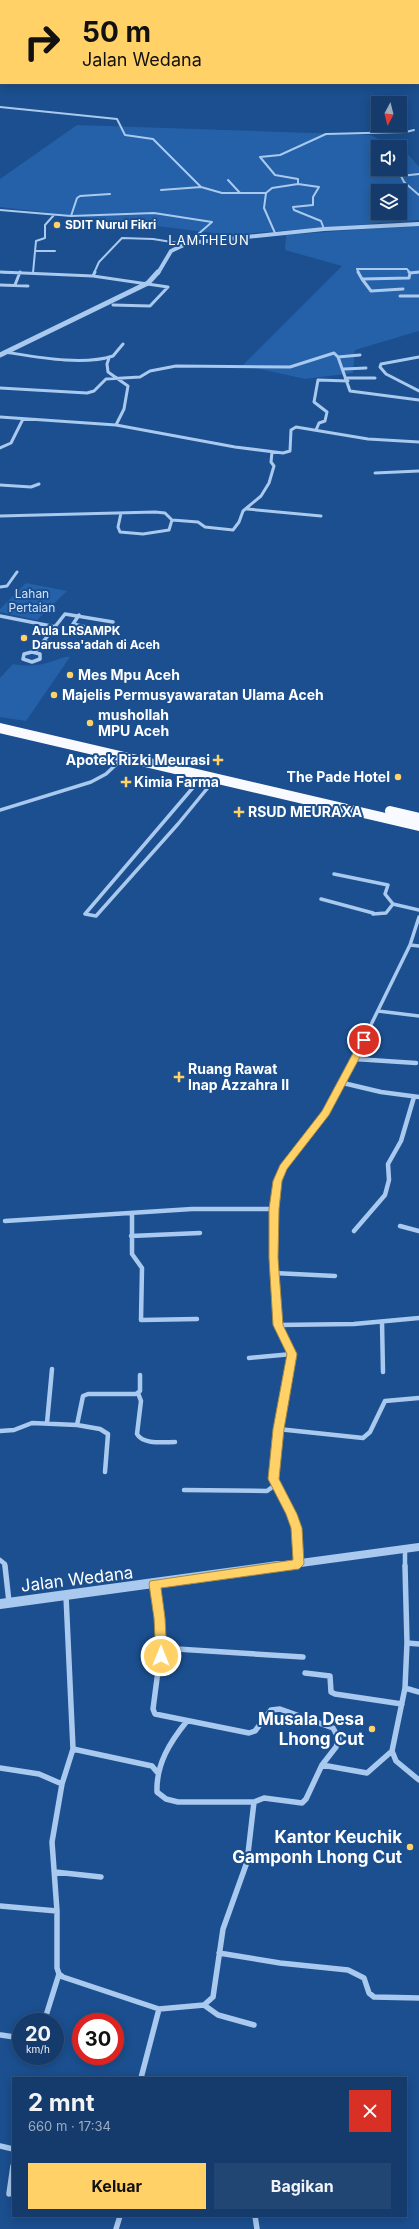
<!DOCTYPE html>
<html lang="id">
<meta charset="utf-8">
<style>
:root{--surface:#143b6b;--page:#214673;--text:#f1f3f6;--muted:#9dadc1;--line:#33557e;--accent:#ffd166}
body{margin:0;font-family:Inter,sans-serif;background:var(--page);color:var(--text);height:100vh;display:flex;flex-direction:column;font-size:15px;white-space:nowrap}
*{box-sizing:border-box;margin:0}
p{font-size:13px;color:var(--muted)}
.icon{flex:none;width:22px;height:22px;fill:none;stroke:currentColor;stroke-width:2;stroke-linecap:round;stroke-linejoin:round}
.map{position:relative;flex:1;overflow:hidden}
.side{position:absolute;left:12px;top:2077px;width:395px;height:140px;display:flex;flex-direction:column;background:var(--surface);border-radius:0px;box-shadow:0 2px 10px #0003,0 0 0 1px var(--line)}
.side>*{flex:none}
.guide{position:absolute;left:0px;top:0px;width:419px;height:84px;box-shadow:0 2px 10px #0003,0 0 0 1px var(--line);background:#ffd166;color:#111;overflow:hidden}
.needle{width:26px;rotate:187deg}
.controls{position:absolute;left:371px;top:96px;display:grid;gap:8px}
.controls a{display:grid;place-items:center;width:36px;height:36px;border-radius:0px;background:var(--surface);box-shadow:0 2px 10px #0003,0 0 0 1px var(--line);font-size:20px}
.speed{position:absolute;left:12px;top:2013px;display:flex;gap:8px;font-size:20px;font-weight:700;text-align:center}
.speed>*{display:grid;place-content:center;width:52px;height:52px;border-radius:50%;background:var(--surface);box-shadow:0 2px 10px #0003,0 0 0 1px var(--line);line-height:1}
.speed small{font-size:10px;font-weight:400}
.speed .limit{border:6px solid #d22;background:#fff;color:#111}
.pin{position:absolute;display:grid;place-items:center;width:34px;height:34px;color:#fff;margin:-17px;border:2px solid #fff;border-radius:50%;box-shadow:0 1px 4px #0007}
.me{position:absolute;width:44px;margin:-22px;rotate:0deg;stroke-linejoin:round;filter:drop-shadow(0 0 3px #0008)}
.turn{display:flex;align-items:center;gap:14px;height:84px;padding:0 16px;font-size:18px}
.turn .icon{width:52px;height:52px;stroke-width:2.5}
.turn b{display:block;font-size:28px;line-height:34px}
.round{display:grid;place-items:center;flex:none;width:42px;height:42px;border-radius:0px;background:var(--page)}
.headline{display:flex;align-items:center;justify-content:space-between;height:68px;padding:0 16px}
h1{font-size:24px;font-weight:700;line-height:30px}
.cta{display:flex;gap:8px;margin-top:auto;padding:8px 16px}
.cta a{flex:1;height:46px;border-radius:0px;background:var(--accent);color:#111;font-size:16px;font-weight:700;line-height:46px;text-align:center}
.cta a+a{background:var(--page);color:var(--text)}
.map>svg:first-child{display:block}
.green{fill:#2461a8;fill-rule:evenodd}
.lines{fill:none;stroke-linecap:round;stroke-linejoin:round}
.minor-far4{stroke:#a9c9ee;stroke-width:2}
.minor-far3{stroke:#a9c9ee;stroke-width:3}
.minor-far2{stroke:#a9c9ee;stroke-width:3.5}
.minor-far1{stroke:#a9c9ee;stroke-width:4.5}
.minor{stroke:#a9c9ee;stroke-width:5.5}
.tertiary-far3{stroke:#a9c9ee;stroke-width:4}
.tertiary-far2{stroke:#a9c9ee;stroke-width:5}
.tertiary-far1{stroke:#a9c9ee;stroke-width:8}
.tertiary{stroke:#a9c9ee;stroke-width:10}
.trunk{stroke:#f8faff;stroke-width:10}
.route{fill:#ffd166;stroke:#a68842}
.poi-dot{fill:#ffd166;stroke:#1b4f8f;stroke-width:1.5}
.labels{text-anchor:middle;stroke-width:4;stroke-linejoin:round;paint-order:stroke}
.far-poi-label{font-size:12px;font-weight:bold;fill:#fff;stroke:#1b4f8f;text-anchor:start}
.far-park-label{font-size:12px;fill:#cfe3fa;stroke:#1b4f8f}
.far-quarter-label{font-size:13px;letter-spacing:1px;fill:#fff;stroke:#1b4f8f}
.poi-label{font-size:14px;font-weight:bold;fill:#fff;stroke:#1b4f8f;text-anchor:start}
.near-street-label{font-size:17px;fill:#fff;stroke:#1b4f8f}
.near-poi-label{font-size:17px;font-weight:bold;fill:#fff;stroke:#1b4f8f;text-anchor:end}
</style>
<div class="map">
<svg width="419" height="2229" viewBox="0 0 419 2229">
<rect width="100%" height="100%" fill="#1b4f8f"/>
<path class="green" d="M77,125L370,135L395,147H378V169H400V149L406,152L419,167V220L230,235L0,207V179ZM378,191H400V213H378Z
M419,225V331L355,350L353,373L305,379L243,365L342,266L285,250L286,235Z
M26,583L67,591L37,620L0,612V609Z
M65,657H70L26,721L0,717V678L13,664C36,668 44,664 65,657Z"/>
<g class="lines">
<path class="minor-far4" d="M0,71L1,69
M0,107L117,119L125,135L153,139L201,187
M400,169L401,176
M419,174L401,176L404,182L419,195
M228,180L240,193
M298,184L319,187L313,197V205L293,207L294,210L321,221L324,229
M161,190L201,187L222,193H266
M0,210L71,216L154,213L212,222L188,243
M71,216L77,198L80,196L110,194
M275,233L264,208L266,193L272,188L298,184V179L275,175L260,157L280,155L326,134L406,132L414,130
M36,251H55
M0,272L13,273
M33,273L36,241L45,238V225L54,215
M94,273L99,262L122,238L153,239L184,244
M359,273L357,269H407L410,273
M414,273L419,272"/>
<path class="minor-far3" d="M0,272L93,276L168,287L150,306L113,305
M358,272L362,279
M409,272L410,273
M93,276L95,272
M0,285L28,286
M15,285L20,272
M403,289L371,291L362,279L409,278L410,273L419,272
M400,296H419
M5,352C37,357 82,366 113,356L123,344
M360,355L338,357L350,391L419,400
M419,357L381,364L380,367L386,374L419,391
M109,358L107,364L108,372L128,386L124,409L116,425
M344,369L366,368
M347,378H375
M0,388L87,393L94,391L106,379L140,377L150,371L176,366L290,367L334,353L338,357
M0,417L116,425L235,447L283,453L290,451L291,430L296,427L368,439L419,442
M316,430L319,423L325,421L327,412L314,402L318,380L348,381
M0,448L11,443L23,419
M375,473L419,471
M0,485L31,487L39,484
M247,509L321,516
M121,513L118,527L120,532L143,534L169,530L172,520
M0,516L155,512L165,513L172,520L198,522L205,527L233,530L239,522L243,511L261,496L269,483L274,466L271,462L272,452
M0,587L7,586L17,572"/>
<path class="minor-far2" d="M79,615L73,624L94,629
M0,616L56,627
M44,641L64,646
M32,652L40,654V659L32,662L23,659L24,654Z
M35,652L65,614L113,622
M202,777L85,914L96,916L178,824L215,779
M0,810L91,782L106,774L123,758
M334,874L388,885L385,894L393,904L386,913L373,914
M321,899L373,913
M393,904L419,910
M410,945L419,946
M378,1011L419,1016
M365,1037L410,945L419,917"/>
<path class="minor-far1" d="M355,1059L416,1063
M343,1083L381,1092L419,1097
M132,1213V1254L142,1268L141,1320L197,1319
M5,1221L192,1209H274
M400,1226L419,1231
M354,1231L385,1195L389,1180L388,1164L401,1141L414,1097
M131,1236L200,1233
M274,1273L335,1276
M382,1322L383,1372
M278,1325L354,1324L419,1318
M249,1358L292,1354
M138,1393L141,1401L137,1434C143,1445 164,1442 175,1442
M47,1423L52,1369
M77,1425L100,1429L108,1434L105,1472
M278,1429L363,1438L370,1432L385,1401L419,1398
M0,1431L14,1430L32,1423L77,1425L83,1396L88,1394H136L140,1391V1375
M184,1490L267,1491L275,1485
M405,1549V1567
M0,1560L5,1564V1567
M299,1564L296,1528L292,1514L273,1479L278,1429L292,1354L278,1325L274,1258V1209L278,1181L283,1168L326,1113L366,1036"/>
<path class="minor" d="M5,1566L9,1602
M154,1584L160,1618L161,1648L153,1709L155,1714L249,1733L255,1731L271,1710L280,1709L333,1728L339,1739L336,1747L322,1765
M407,1643L419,1644
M161,1648L303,1657
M305,1673L330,1676L331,1692L335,1694L402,1704
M405,1688L419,1692
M187,1721C170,1742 156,1764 157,1792L166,1799L178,1802H254L264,1798L302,1803L306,1799L322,1765L367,1773L392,1751L405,1688L407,1643L405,1566
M73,1749L152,1766L157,1772
M392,1751L396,1761L419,1780
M0,1768L39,1774L62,1784
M55,1872L101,1877
M0,1906L57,1911L52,1842L62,1784L73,1749L66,1596
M57,1911V1968L59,1974L63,1977L159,2009L204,2005L213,1997L223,1929L247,1862L254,1802
M219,1953L280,1963L348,1970L364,1978L369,1993L374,1997L419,1998
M204,2005L218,2015L254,2025
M44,2022L59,1974
M1,2035L21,2038
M141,2078L159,2009
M0,2146L13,2149
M9,2194L13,2166
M255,2216L257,2229
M116,2229L120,2216"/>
<path class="tertiary-far3" d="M158,273L171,251L188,243L324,229L419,224"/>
<path class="tertiary-far2" d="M0,355L148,283L158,272"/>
<path class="tertiary-far1" d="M271,1567L419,1547"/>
<path class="tertiary" d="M0,1604L278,1566"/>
<path class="trunk" d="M0,728L419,826
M390,811L419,818"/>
</g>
<path class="route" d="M364,1037L369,1040L329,1115L287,1169L282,1181L279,1209L278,1258L283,1325L297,1354L284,1429L279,1479L297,1514L302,1528L304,1564L299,1569L161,1588L165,1618L167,1656L161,1661L156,1656L154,1618L149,1584L150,1581L293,1560L291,1528L286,1514L268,1479L273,1429L287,1354L273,1325L269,1258V1209L273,1181L280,1165L322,1111L360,1040Z"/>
<g class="poi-dot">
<circle cx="57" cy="225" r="4"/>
<circle cx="24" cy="638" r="4"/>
<circle cx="70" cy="675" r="4"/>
<circle cx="54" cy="695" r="4"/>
<circle cx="90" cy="723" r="4"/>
<path d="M216 754h4v4h4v4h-4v4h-4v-4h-4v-4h4z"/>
<circle cx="398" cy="777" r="4"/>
<path d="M124 776h4v4h4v4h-4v4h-4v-4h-4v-4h4z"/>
<path d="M237 806h4v4h4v4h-4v4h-4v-4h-4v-4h4z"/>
<path d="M177 1071h4v4h4v4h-4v4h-4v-4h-4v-4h4z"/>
<circle cx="372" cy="1729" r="4"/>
<circle cx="410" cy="1847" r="4"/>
</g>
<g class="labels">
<g class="far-poi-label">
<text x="65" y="229">SDIT Nurul Fikri</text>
<text x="32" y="635">Aula LRSAMPK<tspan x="32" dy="14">Darussa'adah di Aceh</tspan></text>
</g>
<g class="far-park-label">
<text x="32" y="598">Lahan<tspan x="32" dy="14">Pertaian</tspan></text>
</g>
<g class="far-quarter-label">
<text x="209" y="245">LAMTHEUN</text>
</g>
<g class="poi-label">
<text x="78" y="680">Mes Mpu Aceh</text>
<text x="62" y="700">Majelis Permusyawaratan Ulama Aceh</text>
<text x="98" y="720">mushollah<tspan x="98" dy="16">MPU Aceh</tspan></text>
<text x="210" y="765" text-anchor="end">Apotek Rizki Meurasi</text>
<text x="390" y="782" text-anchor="end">The Pade Hotel</text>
<text x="134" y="787">Kimia Farma</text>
<text x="248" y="817">RSUD MEURAXA</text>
<text x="188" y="1074">Ruang Rawat<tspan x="188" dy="16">Inap Azzahra II</tspan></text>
</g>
<g class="near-street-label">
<text transform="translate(77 1579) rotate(-7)" y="6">Jalan Wedana</text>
</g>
<g class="near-poi-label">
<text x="364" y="1725">Musala Desa<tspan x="364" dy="20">Lhong Cut</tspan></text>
<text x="402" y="1843">Kantor Keuchik<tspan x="402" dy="20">Gamponh Lhong Cut</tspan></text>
</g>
</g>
</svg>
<div class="controls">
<a><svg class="needle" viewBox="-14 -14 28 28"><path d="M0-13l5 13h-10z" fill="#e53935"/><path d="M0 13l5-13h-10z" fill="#9dadc1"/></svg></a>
<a><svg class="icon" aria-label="sound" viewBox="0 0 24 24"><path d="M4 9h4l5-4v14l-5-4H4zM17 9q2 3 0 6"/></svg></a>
<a><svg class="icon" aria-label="layers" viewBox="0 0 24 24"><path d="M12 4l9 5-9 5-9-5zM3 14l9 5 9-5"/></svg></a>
</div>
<div class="speed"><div>20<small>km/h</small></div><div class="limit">30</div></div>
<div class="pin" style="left:364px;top:1040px;background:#d93025"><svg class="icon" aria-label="arrive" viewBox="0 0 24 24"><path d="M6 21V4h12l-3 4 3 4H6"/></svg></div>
<svg class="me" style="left:161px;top:1656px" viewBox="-20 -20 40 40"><circle r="17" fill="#ffd166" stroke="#fff" stroke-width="3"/><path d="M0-11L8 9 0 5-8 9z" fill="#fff"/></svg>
<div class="guide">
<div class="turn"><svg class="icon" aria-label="right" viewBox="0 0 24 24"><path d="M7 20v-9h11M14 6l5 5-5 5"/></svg><div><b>50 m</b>Jalan Wedana</div></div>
</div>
<section class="side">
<div class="headline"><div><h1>2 mnt</h1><p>660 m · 17:34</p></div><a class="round" style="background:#d93025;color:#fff"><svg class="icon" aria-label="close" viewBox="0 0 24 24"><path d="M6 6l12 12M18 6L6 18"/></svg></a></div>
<div class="cta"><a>Keluar</a><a>Bagikan</a></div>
</section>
</div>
